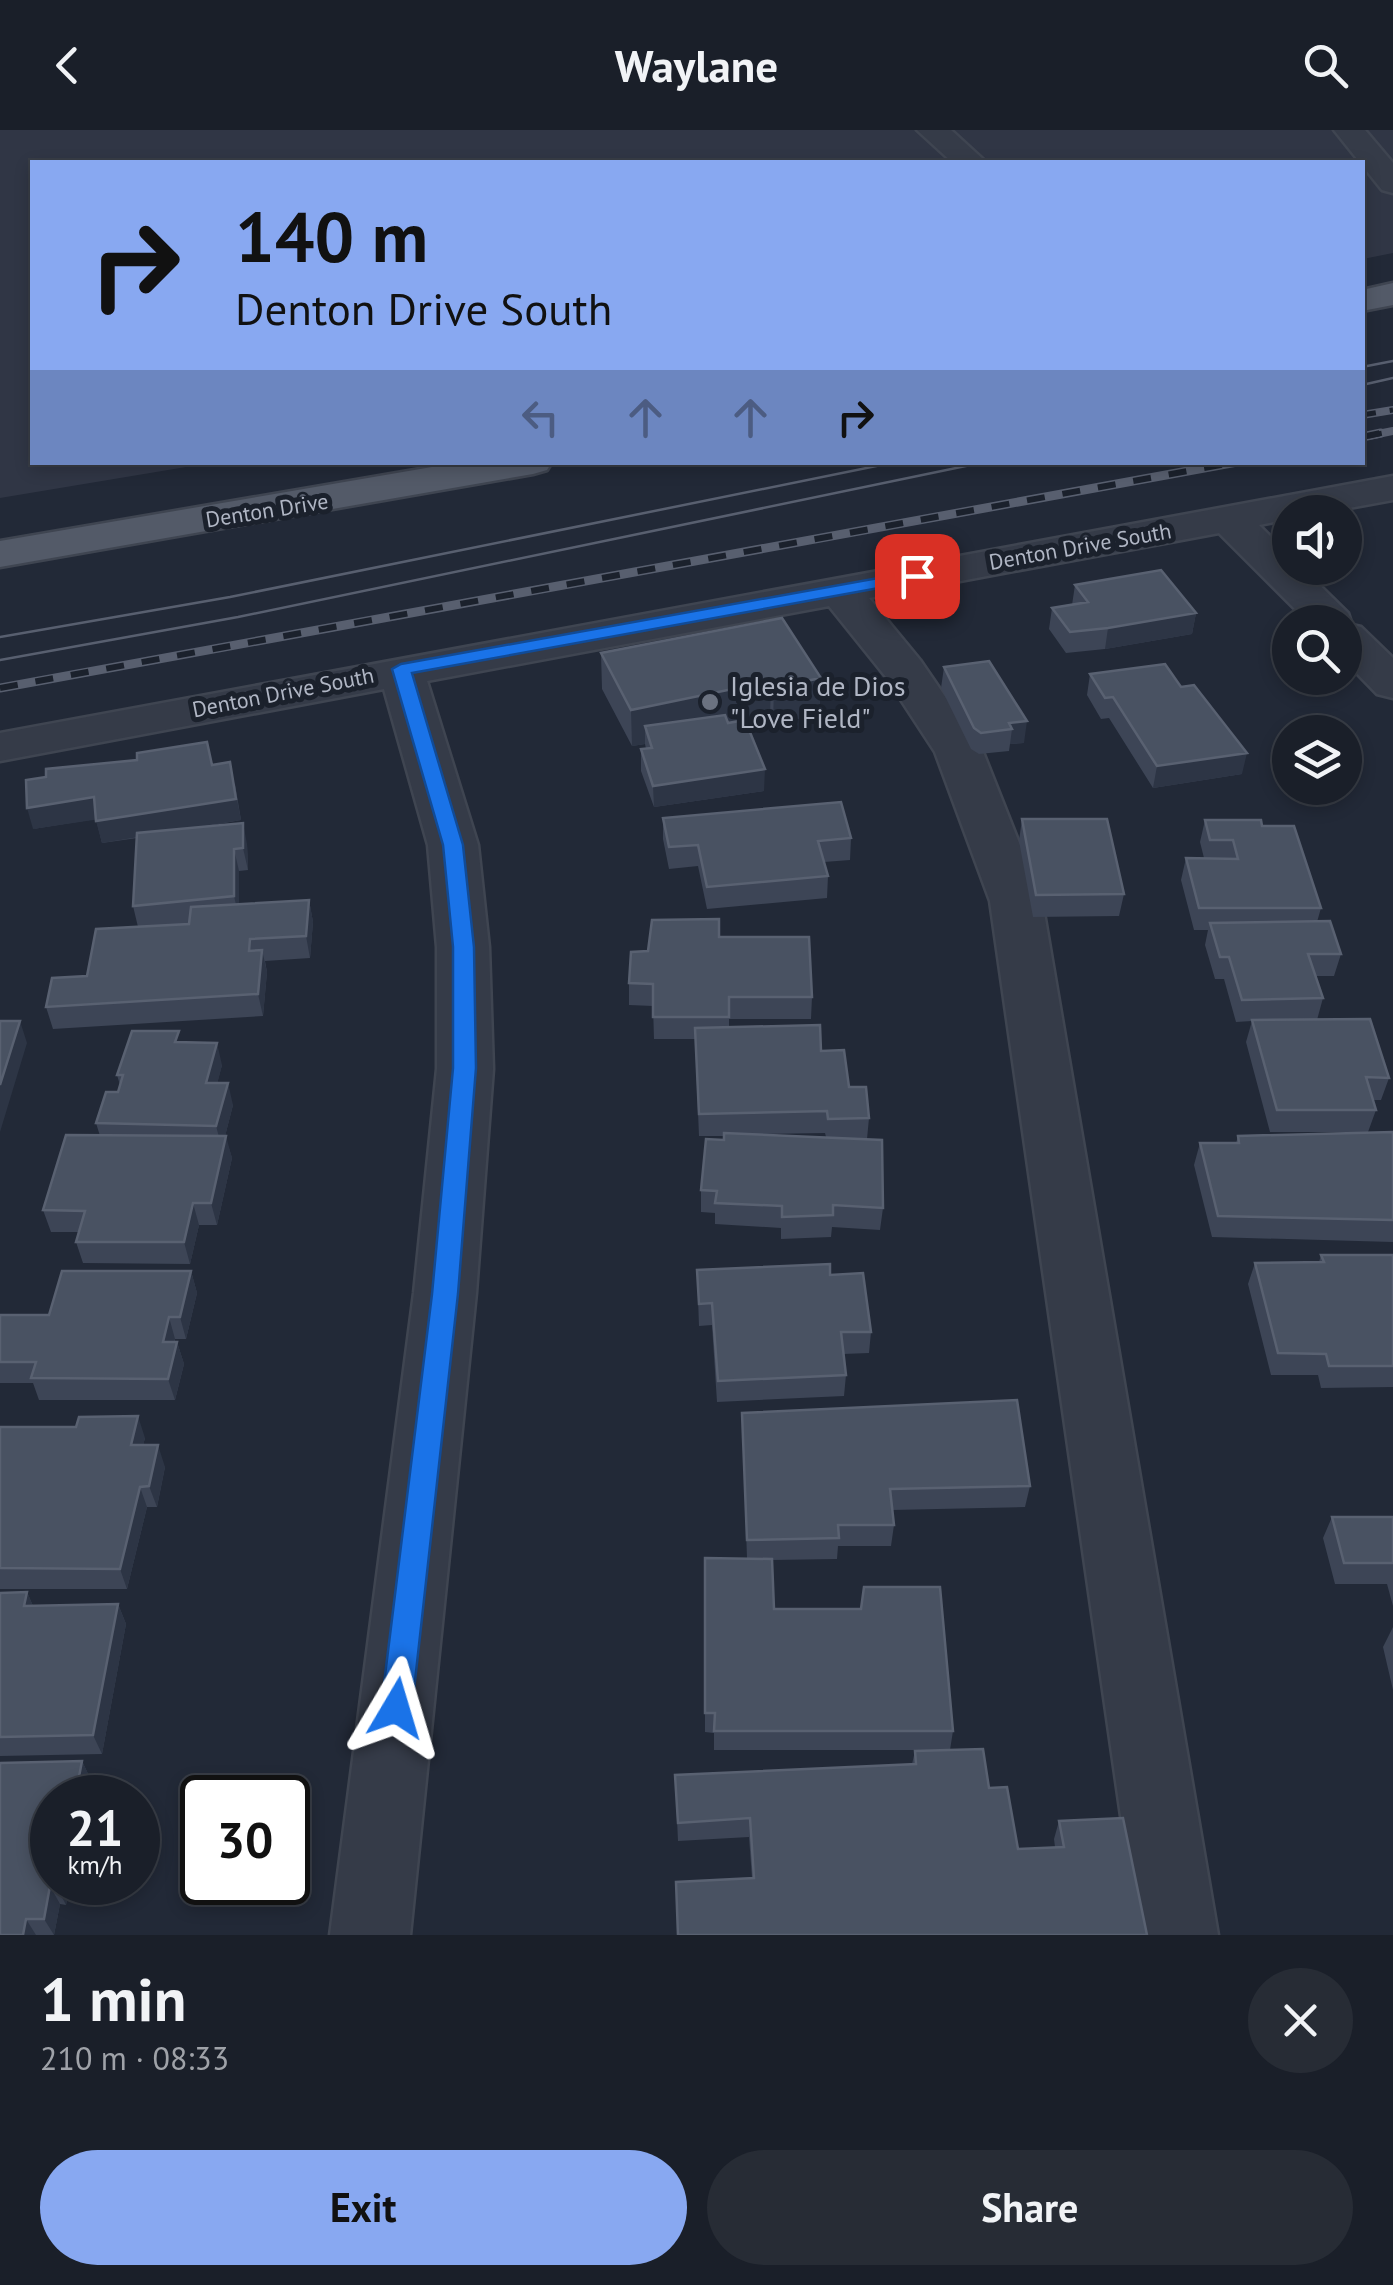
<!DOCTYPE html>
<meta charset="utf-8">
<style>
:root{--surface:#1a1f29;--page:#272c35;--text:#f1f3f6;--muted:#9fa2a8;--line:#383d46;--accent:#88a8f1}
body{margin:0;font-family:"PT Sans",sans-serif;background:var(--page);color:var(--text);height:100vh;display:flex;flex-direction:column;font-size:38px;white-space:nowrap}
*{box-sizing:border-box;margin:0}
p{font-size:32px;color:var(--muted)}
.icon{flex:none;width:55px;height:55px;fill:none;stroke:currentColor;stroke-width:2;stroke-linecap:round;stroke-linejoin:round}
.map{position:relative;height:1805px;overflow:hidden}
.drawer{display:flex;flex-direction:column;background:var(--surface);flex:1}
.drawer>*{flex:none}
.top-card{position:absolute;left:30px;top:30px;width:1335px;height:305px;border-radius:0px;box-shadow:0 5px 15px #0003,0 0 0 2px var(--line);background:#88a8f1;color:#111;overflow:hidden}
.buttons{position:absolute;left:1272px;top:365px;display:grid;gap:20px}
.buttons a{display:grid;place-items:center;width:90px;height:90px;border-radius:50%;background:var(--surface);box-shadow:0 5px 15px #0003,0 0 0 2px var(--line);font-size:50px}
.speed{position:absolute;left:30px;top:1645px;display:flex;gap:20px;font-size:50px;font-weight:700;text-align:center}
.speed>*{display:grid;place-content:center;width:130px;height:130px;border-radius:50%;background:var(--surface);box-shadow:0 5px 15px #0003,0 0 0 2px var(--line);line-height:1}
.speed small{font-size:25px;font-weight:400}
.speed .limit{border:5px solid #111;border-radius:15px;background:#fff;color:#111}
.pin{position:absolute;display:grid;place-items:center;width:85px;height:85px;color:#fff;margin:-42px;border-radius:20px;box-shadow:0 5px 15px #0006}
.me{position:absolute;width:110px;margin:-55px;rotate:7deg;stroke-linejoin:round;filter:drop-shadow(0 0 8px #0008)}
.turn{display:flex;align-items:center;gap:35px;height:210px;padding:0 40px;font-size:45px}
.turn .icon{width:130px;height:130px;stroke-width:2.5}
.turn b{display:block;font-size:70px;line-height:85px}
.lanes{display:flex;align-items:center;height:95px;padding:0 40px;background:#0003;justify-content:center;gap:50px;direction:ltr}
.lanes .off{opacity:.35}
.round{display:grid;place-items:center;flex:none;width:105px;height:105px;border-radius:52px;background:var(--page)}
.summary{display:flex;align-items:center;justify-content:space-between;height:170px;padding:0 40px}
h1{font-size:60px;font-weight:800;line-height:75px}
.cta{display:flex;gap:20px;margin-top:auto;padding:20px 40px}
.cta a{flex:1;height:115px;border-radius:60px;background:var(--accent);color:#111;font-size:40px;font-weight:800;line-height:115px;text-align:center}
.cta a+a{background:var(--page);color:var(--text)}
header{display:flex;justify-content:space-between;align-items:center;height:130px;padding:0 40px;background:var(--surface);font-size:45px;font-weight:800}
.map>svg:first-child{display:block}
.airport{fill:#303645}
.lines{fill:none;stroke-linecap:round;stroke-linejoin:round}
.minor-casing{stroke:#3f4551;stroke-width:5}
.major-casing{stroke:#3f4551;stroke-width:5}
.minor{fill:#353b48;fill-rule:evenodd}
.major{fill:#535a68;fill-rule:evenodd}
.tram{stroke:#585f6f;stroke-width:2.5}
.rail-far1-casing{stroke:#585f6f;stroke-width:8}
.rail-casing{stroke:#585f6f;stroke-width:9}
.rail-far1{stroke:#1b212c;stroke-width:5;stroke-dasharray:14;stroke-linecap:butt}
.rail{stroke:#1b212c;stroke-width:6;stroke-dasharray:18;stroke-linecap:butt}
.wall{fill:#3d4556;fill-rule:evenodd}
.shaded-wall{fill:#2d3545}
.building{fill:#495262;stroke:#596171;stroke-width:2.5}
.route{fill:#1a73e8;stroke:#114b97;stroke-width:2.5}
.worship-dot{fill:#6b7280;stroke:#1b212c;stroke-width:4}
.labels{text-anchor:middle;stroke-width:10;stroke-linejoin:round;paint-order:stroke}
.far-street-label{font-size:22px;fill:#b0b6c4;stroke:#1b212c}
.poi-label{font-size:28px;fill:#b0b6c4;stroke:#1b212c;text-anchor:start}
</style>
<header><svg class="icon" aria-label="back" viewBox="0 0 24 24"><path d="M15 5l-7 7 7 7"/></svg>Waylane<svg class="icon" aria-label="search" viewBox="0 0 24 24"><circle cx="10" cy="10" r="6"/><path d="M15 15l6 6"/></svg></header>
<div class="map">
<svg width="1393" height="1805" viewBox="0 0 1393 1805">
<rect width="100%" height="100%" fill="#222937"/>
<path class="airport" d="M0,0H1393V123L1363,129L1362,32H32V332L210,333L0,368Z"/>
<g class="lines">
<defs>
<path id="minor" d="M917,0H951L986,32H952Z
M1334,0H1365L1393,33V63L1382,60Z
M1393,346V370L1327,382H1290V389L1259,395L1290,426V438H1302L1348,483L1352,495L1361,497L1393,528V568L1377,564L1345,531V492H1308L1219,403L869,468L920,530L983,622L1042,771L1218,1805H1138L990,771L935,622L886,547L829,476L427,551L478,715L489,817L493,939L476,1163L410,1805H330L414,1163L437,939V817L428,715L384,559L0,631V603Z"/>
<path id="major" d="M1393,153V175L1362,181V160Z
M461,332H552L547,340L533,344L0,437V411Z"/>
</defs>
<use href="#minor" class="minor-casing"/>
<use href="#major" class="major-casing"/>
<use href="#minor" class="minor"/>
<use href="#major" class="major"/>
<path class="tram" d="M1362,237L1393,231
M1362,255L1393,248
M0,507L230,467L896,332
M0,530L238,487L985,332"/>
<defs>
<path id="rail-far1" d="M1362,285L1393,280
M1368,306L1393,301"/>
<path id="rail" d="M1362,307L1381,303
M0,558L1237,332"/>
</defs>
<use href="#rail-far1" class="rail-far1-casing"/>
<use href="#rail" class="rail-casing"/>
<use href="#rail-far1" class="rail-far1"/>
<use href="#rail" class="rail"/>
</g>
<path class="wall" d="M1075,455L1196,483L1192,504L1105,519L1066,523L1049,499L1052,478L1072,475Z
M601,523L821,548L819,584L773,594L770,588L746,593L764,661L654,677L641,641V619H646L645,614L632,616L602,559Z
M989,531L1024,613L1010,614L1009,621L979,624L971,619L941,558L944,537Z
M1090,544L1181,557L1242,644L1153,658L1109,588L1101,589L1087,565Z
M212,635L235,654L241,690L202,697L247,714L248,740L239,741V774L309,770L313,792L310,828L265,831L267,842L263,886L53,899L46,877L87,846L138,797L133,776L137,708L102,713L96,689L33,699Z
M663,688L851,708L850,730L824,732L828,746L827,768L707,779L698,736L669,739L663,709Z
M1022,689L1124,764L1119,786L1033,787L1019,711Z
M1205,690L1262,696L1321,778L1317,792L1341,824L1334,846H1315L1323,868L1317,890L1389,948L1381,970H1372L1376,980L1368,1002H1270L1246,912L1252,891L1236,892L1224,849H1215L1205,815L1208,800H1194L1181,750L1186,728H1204L1200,712Z
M719,807L812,867L811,889H729V897L821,921L869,988L867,1009L883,1078L880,1100L832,1097L831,1107L781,1109V1098L715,1094V1083L701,1082V1060L724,1010V1006H699L695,909H654L653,876L629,875V853L648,821ZM825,1003L826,1007L758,1004Z
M182,912L222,935L217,953L233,975L225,1006L232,1028L217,1095H199L190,1134L83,1133L76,1112L78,1102H51L43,1080L100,1006L96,993L118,962L120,955L117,945Z
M1393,1002V1112L1212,1107L1194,1035L1200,1013H1236L1238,1006Z
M1321,1125H1393V1257L1321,1258L1318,1245H1271L1248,1154L1255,1133L1319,1132Z
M697,1140L830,1145L871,1202L869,1223L843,1224L846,1245L844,1266L717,1272L712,1195L699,1196Z
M191,1141L197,1163L186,1209H175V1212H177L184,1234L175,1270H39L33,1253H0V1185H49Z
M742,1283L1030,1356L1025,1377L892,1380L894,1395L891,1416H838L837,1429L772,1430L774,1479L953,1601L950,1620L989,1658L1018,1719L1055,1717L1054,1709L1059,1691L1147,1805L752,1748L749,1707L678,1711L675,1645L912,1634L915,1621L946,1620H714V1603L705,1602V1428H747Z
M0,1297L145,1308L143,1315L165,1337L157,1377H147L127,1459H0Z
M1332,1387H1393V1476L1387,1454H1335L1323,1408Z
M27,1462L33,1476L118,1474L126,1494L102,1624L0,1626V1463Z
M1393,1497V1560L1383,1517Z
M82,1631L91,1650L66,1775L60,1774L54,1805H0Z"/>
<path class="shaded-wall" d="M1196,483L1192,504L1105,519L1108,498Z
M821,548L819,584L773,594L774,557Z
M771,551L770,588L651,612L645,596V614L632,616L631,580Z
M1027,591L1024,613L1010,614L1012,599L1009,593Z
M1247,623L1242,644L1153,658L1157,636Z
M230,632L241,690L102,713L96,691Z
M765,639L764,661L654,677L653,656Z
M94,667L100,689L33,699L27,678Z
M243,693L247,714L248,740L243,718Z
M234,719L239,741V788L234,766Z
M309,770L313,792L310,828L306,806Z
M262,820L267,842L263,886L258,864Z
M20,891L27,913L0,1002V955Z
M217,913L222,935L212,975L206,953Z
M228,953L233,975L222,1018L216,996Z
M226,1006L232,1028L217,1095L211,1073Z
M193,1073L199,1095L190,1134L184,1112Z
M191,1141L197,1163L186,1209L180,1187Z
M169,1187L175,1209L169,1234L163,1212Z
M177,1212L184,1234L175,1270L168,1249Z
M138,1286L145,1308L138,1336L131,1315Z
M158,1315L165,1337L157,1377L149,1356Z
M140,1357L147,1377L127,1459L120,1439Z
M27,1462L36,1483L24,1476Z
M118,1474L126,1494L102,1624L93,1605Z
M82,1631L91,1650L88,1668H75Z
M58,1752H71L66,1775L57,1757Z
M50,1756L60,1774L54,1805L44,1789Z
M26,1789L36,1805H23Z"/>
<path class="building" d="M1161,440L1196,483L1108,498L1070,502L1052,478L1088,472L1075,455Z
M782,488L821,548L774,557L771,551L631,580L601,523Z
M989,531L1027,591L1009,593L1012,599L981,603L974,598L944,537Z
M1165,534L1181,557L1194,555L1247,623L1157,636L1113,567L1105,568L1090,544Z
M725,585L728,593L745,590L765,639L653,656L641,619L652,618L645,596Z
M207,612L212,635L230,632L236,669L96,691L94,667L27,678L26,650L46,647V639L137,630V623Z
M841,672L851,708L818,711L828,746L707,757L698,715L669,717L663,688Z
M1022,689H1107L1124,764L1036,765Z
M1205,690H1261L1262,696H1294L1321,778H1199L1186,728L1238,729L1233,710H1210Z
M243,693V718L234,719V766L133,776L137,703Z
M309,770L306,806L250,809L249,821L262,820L258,864L46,877L52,848L87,846L96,799L189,794L191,777Z
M719,789V807H809L812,867H729V887H653V854L629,853L631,822L648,821L652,790Z
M1330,791L1341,824H1308L1323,868L1242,870L1229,827H1220L1210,793Z
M1370,889L1389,948L1366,947L1376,980H1277L1252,890Z
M0,891H20L0,955Z
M820,895L821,921L844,920L849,957H866L869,988L828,989L827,981L699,984L695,898Z
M132,901H179L175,912L217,913L206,953H228L216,996L96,993L106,962H118L123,945H117Z
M1393,1002V1090L1218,1086L1200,1013H1239L1238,1006Z
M724,1003L882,1010L883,1078L833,1075V1085L782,1087V1076L715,1073L717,1061L701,1060L706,1009L724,1010Z
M66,1005L226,1006L211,1073H193L184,1112H76L85,1081L43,1080Z
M1321,1125H1393V1236H1329L1326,1224L1278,1223L1255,1133L1324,1132Z
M830,1134V1145L863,1143L871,1202H841L846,1245L718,1251L712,1173L699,1174L697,1140Z
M62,1141H191L180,1187H169L163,1212H177L168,1249L31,1248L36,1232H0V1185H49Z
M1017,1270L1030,1356L890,1359L894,1395H838L839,1408L747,1410L742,1283Z
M138,1286L131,1315H158L149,1356L140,1357L120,1439L0,1438V1297H76L79,1287Z
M1332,1387H1393V1433H1344Z
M705,1428L772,1429L774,1479H861L864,1457H940L953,1601H714L715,1583H705Z
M27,1462L24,1476L118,1474L93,1605L0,1607V1463Z
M983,1619L989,1658L1007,1657L1018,1719L1064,1717L1059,1691L1123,1688L1147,1805H678L676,1752L754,1748L750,1688L678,1693L675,1645L916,1634L915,1621Z
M82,1631L75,1668H52V1752H58L57,1757L50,1756L44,1789H26L23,1805H0V1633Z"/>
<path class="route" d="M917,441L923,443V450L412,543L463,715L474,817L476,938L458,1164L412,1578L407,1589L396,1593L386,1589L381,1578L432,1164L453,938V817L443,715L392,539L401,534Z"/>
<circle class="worship-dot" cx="710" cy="572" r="10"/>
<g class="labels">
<g class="far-street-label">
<text transform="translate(267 380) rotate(-9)" y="8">Denton Drive</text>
<text transform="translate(1080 416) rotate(-10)" y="8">Denton Drive South</text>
<text transform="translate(283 562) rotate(-11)" y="8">Denton Drive South</text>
</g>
<g class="poi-label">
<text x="730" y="566">Iglesia de Dios<tspan x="730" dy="32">"Love Field"</tspan></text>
</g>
</g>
</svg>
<div class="buttons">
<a><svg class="icon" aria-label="sound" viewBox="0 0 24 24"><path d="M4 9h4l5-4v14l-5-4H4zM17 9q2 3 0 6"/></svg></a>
<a><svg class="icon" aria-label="search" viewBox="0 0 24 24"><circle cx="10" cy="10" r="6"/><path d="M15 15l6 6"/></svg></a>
<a><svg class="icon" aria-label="layers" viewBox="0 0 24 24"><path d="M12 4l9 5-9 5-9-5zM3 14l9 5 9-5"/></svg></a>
</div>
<div class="speed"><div>21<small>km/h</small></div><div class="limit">30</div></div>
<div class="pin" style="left:917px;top:446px;background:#d93025"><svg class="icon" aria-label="arrive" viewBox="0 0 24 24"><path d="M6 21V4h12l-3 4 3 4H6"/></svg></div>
<svg class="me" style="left:396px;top:1578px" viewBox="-20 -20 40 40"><path d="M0-17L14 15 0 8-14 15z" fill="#1a73e8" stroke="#fff" stroke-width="4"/></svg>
<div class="top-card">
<div class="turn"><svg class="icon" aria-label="right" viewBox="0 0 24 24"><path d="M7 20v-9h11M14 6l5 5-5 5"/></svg><div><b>140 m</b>Denton Drive South</div></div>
<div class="lanes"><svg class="icon off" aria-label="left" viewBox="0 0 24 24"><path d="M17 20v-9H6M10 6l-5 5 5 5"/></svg><svg class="icon off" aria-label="ahead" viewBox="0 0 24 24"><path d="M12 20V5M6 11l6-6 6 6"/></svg><svg class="icon off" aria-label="ahead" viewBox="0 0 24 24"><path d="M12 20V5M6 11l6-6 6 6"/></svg><svg class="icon" aria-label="right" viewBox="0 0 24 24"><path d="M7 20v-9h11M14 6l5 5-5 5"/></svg></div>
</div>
</div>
<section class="drawer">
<div class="summary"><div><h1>1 min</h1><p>210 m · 08:33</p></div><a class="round"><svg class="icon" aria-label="close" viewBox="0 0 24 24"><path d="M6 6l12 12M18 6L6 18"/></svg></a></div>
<div class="cta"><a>Exit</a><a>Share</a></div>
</section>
